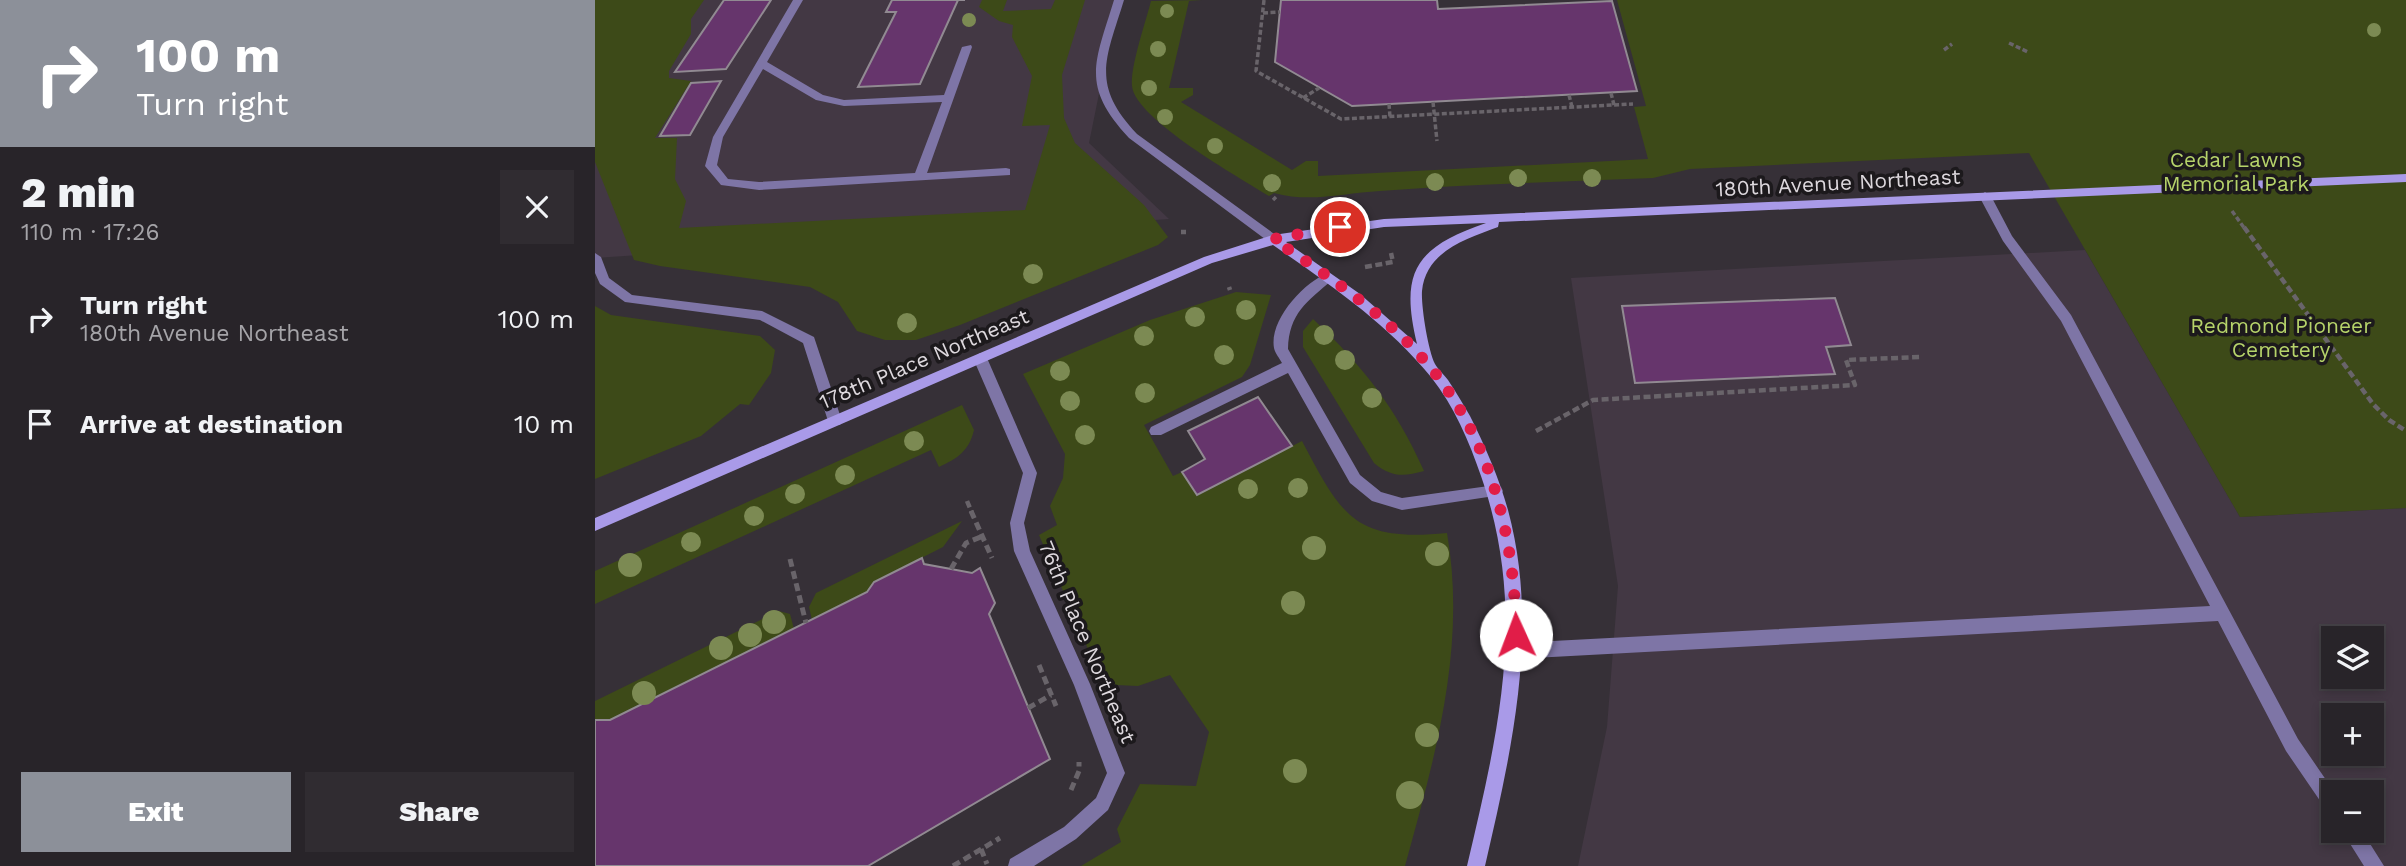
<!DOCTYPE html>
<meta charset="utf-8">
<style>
:root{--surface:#282429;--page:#302c31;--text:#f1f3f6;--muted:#a5a4a8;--line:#444146;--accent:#8c9099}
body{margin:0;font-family:"Work Sans",sans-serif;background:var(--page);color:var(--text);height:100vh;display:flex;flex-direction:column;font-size:26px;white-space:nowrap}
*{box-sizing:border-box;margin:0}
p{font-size:23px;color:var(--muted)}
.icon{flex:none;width:38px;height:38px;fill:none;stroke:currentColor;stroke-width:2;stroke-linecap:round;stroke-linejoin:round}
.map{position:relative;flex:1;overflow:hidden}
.sheet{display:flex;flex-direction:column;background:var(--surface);width:595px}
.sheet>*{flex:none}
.guide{background:#8c9099;color:#fff;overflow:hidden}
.controls{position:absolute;left:1726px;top:626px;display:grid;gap:14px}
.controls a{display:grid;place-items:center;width:63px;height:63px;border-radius:0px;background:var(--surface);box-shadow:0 4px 10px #0003,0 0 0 2px var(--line);font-size:35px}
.pin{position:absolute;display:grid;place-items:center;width:60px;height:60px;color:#fff;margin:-30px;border:4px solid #fff;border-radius:50%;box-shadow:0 2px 7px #0007}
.me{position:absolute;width:77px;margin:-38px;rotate:358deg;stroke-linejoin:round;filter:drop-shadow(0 0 5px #0008)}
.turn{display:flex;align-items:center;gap:24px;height:147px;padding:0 21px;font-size:32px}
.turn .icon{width:91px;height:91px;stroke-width:2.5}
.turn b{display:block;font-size:49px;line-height:60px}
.round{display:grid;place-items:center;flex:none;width:74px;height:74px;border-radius:0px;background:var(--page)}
.overview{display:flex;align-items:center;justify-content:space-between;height:119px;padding:0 21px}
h1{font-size:42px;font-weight:800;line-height:52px}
.cta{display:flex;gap:14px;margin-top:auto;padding:14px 21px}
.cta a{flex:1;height:80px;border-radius:0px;background:var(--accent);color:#fff;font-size:28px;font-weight:800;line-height:80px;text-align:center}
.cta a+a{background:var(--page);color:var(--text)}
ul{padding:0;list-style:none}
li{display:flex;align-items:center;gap:21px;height:105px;padding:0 21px}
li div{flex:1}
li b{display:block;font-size:26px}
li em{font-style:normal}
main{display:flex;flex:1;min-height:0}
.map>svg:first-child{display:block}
.built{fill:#433844;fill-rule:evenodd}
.green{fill:#3d4a18}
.building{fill:#66356c;stroke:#918a92;stroke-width:2}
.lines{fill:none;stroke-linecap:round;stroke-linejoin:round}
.path-far2{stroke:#69646a;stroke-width:3.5;stroke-dasharray:5 2.5;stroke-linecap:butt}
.path-far1{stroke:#69646a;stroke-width:4.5;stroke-dasharray:7 3.5;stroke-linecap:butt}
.path{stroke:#69646a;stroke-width:5;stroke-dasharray:8 4.5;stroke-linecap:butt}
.lane{fill:#7e75a6;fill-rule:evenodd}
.street{fill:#7e75a6;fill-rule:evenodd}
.secondary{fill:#a99ae8;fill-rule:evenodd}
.tree{fill:#7c8a53}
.route{stroke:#e11d48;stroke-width:12;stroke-dasharray:0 21.6}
.labels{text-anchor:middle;stroke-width:7;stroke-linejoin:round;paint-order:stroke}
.park-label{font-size:21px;fill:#b6d36a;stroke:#1c191c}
.street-label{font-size:21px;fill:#ddd8dd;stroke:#1c191c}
</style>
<main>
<section class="sheet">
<div class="guide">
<div class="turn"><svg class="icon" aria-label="right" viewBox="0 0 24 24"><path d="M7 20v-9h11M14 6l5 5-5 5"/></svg><div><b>100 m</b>Turn right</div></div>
</div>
<div class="overview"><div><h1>2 min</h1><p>110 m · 17:26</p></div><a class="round"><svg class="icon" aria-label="close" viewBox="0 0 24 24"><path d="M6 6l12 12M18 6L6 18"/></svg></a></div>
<ul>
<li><svg class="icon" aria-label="right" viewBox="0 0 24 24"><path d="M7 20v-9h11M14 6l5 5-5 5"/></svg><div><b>Turn right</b><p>180th Avenue Northeast</p></div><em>100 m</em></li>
<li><svg class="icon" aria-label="arrive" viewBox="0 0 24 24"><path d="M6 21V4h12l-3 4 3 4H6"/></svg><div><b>Arrive at destination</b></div><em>10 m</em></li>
</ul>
<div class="cta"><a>Exit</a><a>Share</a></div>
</section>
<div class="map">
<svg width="1811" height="866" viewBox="0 0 1811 866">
<rect width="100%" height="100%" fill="#363037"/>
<path class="built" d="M0,0H523L494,143L574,219L0,258Z
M1490,250L1645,517L1811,508V866H983L1012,727L1023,586L976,278ZM1738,639H1776V677H1738ZM1738,716H1776V754H1738ZM1738,793H1776V831H1738Z"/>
<path class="green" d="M0,0H109L96,19V34L74,71V78L96,81L60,138H82L80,179L91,201L84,228L430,210L455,125L427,126L437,76L417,37L418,25L404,21L384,7L387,0H412L408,11L456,9L460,0H490L467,75L469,118L480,143L549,205L573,237L563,245L365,325L321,340H290L262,331L243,302L215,287L65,266L39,260L0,162Z
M607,0L594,1L574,88H598V95L586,102L697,170L711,161H723V176L1053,159L1039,107L1051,106L1022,0H1811V508L1645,517L1434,153L1095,169L1058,178C967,182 876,184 785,191C749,193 715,203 679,193L674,196C645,178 540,119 537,86C535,67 551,21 556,1Z
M641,292L676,295L655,365L647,377L549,425L578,476L587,472L602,495L707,441C747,517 760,542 852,533C872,647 840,757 810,866H486L526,842L522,829L545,784L601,786L614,732L575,675L543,686L521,685L499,663L444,535L462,525L455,506L468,478L470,454L428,374L555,320Z
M0,306L16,315L165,336L180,350L176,373L154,405L145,404L106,436L0,479Z
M718,319C768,366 801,408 829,471C808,477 796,477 779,463L708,347V331Z
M367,405L379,430C374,451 363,458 344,467L336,450L0,604V571Z
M367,521L348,547L279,582L272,592L217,620L214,607L221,593Z
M184,611L195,614L199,629L15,720H0V701Z"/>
<path class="building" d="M129,0H176L131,69L80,72Z
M297,0H370H363L325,84L263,87L301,12H291Z
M686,0H842L843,9L1017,1L1042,91L757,106L680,62Z
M126,81L95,135L65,136L96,83Z
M1240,298L1256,345L1231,347L1240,374L1040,383L1027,306Z
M663,397L697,446L602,495L587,472L610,459L593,431Z
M327,558L329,564L356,569L377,573L385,568L400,603L394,614L455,759L273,866H0V720H15L272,592L279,582Z"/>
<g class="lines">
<path class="path-far2" d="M669,0L661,71L746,119L1038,104
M668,13L685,12
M1414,43L1433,52
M1349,50L1357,44
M1016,93L1019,105
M974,95L977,107
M708,98L724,88
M838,102L842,141
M794,104L795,117
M678,200L681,197
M1637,211L1650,229"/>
<path class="path-far1" d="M1649,227L1778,404L1794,420L1811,431
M586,232H591
M770,267L798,262L796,253
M634,287L635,290
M941,431L998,400L1260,385L1251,360L1326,357
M372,501L377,513"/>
<path class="path" d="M376,511L397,558
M195,559L211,623
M356,569L371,543L388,536
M444,665L461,706
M433,708L456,695
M476,790L484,771V762
M386,849L392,864
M358,866L405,838"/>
<path class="lane" d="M198,0H208L172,62L228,95L249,100L349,95L367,47L376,45L377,47L332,173L411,168L415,169V175L164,190L126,185L110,166L118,137ZM168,69L221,100L249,106L347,102L320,173L164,182L133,179L122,165L128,137Z
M1390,192L1396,196L1417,236L1476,315L1703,739L1740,793H1738V814L1732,811L1691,751L1623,621L921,659L915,656L913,651L915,646L921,643L1615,606L1466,321L1408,241L1384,196Z
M0,253L6,257L14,278L37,295L167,311L219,337L247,421L245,425H235L233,421L208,343L165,320L30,302L5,284L0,273Z
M733,273L739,277L737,280C712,302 694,313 693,349L765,475L786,492L807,498L901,485L906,487L908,491L906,495L807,510L777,501L755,483L693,373L566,435H556L554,431L556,427L687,363C685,359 680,353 679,348C674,320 709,282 733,273Z
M1747,831H1767L1789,866H1769Z"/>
<path class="street" d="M519,0H529C511,59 495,84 542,134L682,236L684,239L682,242H674L534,138C485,85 500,63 519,0Z
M385,353L392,358L442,473L429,523L435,551L495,684L530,773L513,810L481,839L439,866H413L415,859L469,827L501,798L512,773L479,685L419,551L415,523L428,473L378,358Z"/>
<path class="secondary" d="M1811,174V182L904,222L903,227C871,239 831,251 827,291C826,306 833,350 840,364C843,369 849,375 853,380C861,392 868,404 875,416C890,446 904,478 913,510C945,629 917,749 890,866H872C904,730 933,612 886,476C874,441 859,406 836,377C792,323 734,284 678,245L617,263L0,531V518L609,257L678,235L789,219ZM891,223C822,247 804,270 822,344L765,294L691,242L789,227Z"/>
</g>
<g class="tree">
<circle cx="572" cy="11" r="7"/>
<circle cx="374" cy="20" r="7"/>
<circle cx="1779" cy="30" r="7"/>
<circle cx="563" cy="49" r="8"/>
<circle cx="554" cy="88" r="8"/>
<circle cx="570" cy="117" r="8"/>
<circle cx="620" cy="146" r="8"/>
<circle cx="923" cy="178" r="9"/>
<circle cx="997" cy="178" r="9"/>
<circle cx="840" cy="182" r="9"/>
<circle cx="677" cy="183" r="9"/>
<circle cx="438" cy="274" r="10"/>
<circle cx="651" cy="310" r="10"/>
<circle cx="600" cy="317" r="10"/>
<circle cx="312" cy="323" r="10"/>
<circle cx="729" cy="335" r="10"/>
<circle cx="549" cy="336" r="10"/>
<circle cx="629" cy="355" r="10"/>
<circle cx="750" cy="360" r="10"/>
<circle cx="465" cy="371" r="10"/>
<circle cx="550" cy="393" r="10"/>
<circle cx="777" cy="398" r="10"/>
<circle cx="475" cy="401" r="10"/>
<circle cx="490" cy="435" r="10"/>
<circle cx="319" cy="441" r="10"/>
<circle cx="250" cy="475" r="10"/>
<circle cx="703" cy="488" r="10"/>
<circle cx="653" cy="489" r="10"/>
<circle cx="200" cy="494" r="10"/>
<circle cx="159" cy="516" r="10"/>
<circle cx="96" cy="542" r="10"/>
<circle cx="719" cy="548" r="12"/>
<circle cx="842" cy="554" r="12"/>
<circle cx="35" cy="565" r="12"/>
<circle cx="698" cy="603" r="12"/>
<circle cx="179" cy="622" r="12"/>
<circle cx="155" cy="635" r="12"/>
<circle cx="126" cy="648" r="12"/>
<circle cx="49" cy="693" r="12"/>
<circle cx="832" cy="735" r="12"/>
<circle cx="700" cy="771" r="12"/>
<circle cx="815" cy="795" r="14"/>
</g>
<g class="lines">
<path class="route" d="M745,227L678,239C733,276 792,315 835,367C897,441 920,540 921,635"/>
</g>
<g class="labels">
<g class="park-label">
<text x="1641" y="167">Cedar Lawns<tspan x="1641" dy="24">Memorial Park</tspan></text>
<text x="1686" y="333">Redmond Pioneer<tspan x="1686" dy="24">Cemetery</tspan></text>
</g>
<g class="street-label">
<text transform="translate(1243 183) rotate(-3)" y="7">180th Avenue Northeast</text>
<text transform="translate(329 359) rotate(-23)" y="7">178th Place Northeast</text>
<text transform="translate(492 642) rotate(67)" y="7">76th Place Northeast</text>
</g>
</g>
</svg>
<div class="controls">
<a><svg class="icon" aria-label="layers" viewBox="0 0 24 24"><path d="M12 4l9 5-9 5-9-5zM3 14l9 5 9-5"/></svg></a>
<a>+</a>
<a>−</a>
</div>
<div class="pin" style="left:745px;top:227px;background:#d93025"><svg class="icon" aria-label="arrive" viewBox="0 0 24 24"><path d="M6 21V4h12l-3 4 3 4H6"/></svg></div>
<svg class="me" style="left:921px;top:635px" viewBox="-20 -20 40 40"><circle r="19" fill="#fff"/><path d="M0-13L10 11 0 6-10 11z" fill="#e11d48"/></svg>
</div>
</main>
